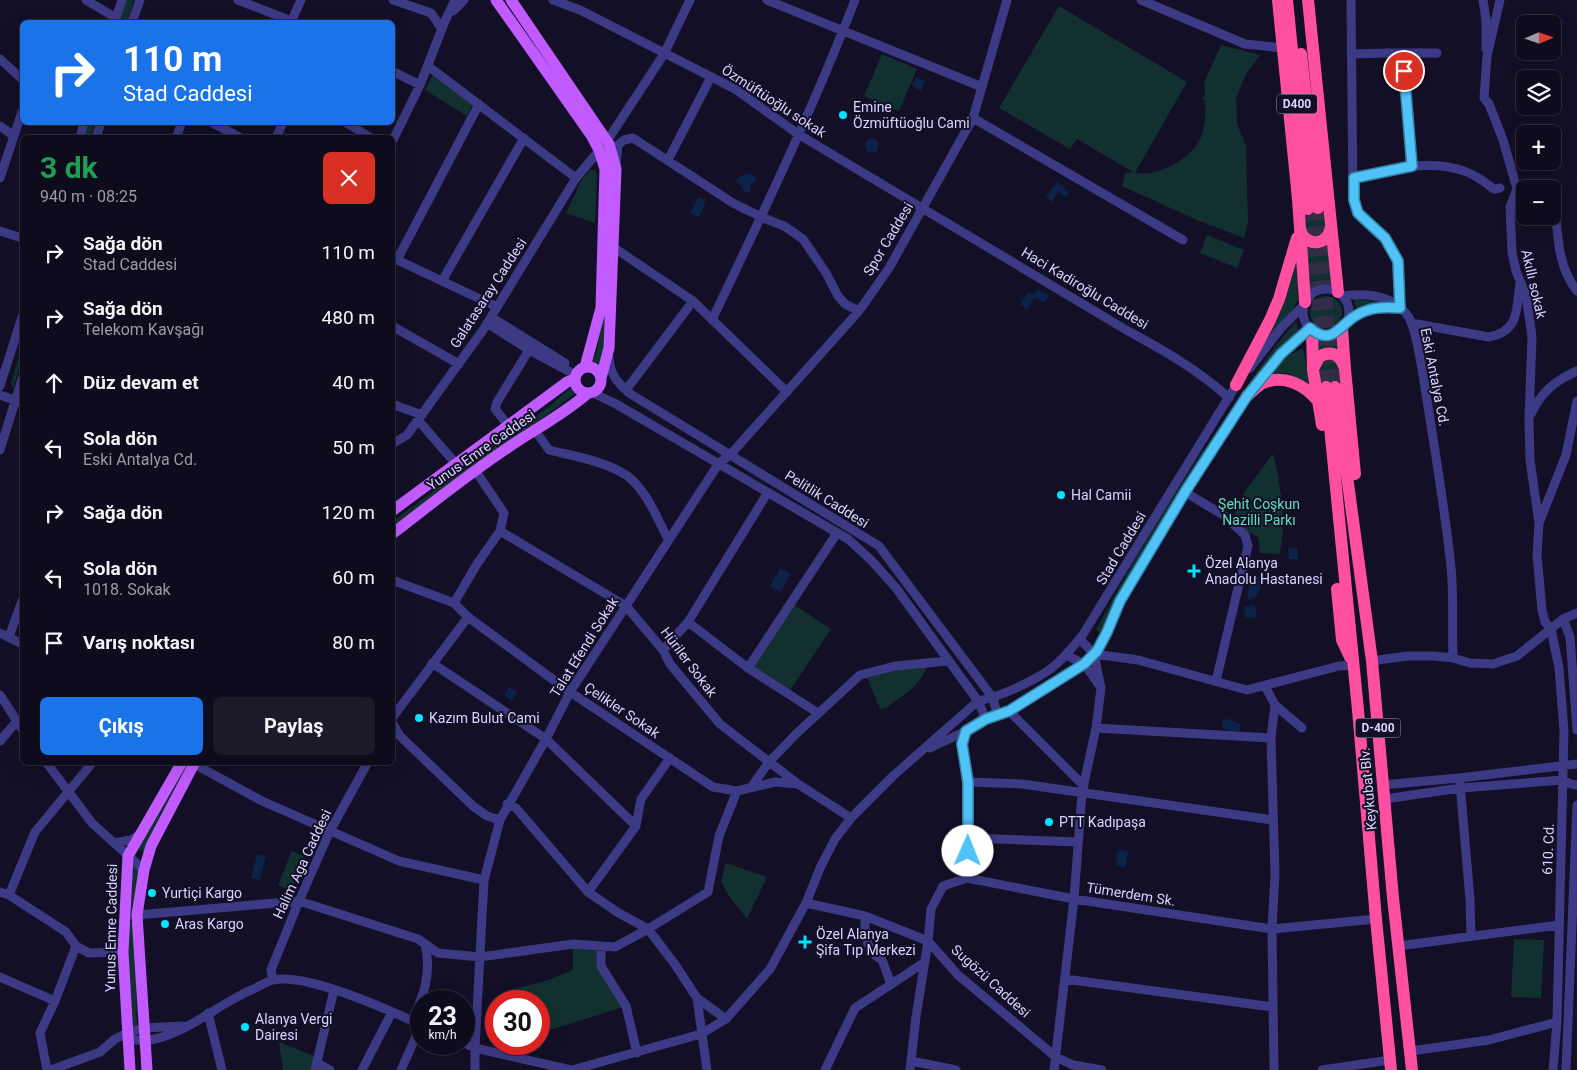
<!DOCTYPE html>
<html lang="tr">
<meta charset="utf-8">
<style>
:root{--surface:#0e0b1c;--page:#1c1929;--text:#f1f3f6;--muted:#9b9ba3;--line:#2e2b3b;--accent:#1a73e8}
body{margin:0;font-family:Roboto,sans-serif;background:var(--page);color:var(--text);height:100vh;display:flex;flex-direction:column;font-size:19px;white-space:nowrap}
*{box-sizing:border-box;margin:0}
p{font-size:16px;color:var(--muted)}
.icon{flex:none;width:28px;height:28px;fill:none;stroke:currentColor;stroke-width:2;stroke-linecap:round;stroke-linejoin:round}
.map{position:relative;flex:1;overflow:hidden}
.panel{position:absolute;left:20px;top:135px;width:375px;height:630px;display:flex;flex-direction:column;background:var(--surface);border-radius:8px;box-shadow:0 5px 20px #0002,0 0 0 1px var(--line)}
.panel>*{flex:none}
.guide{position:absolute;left:20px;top:20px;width:375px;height:105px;border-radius:8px;box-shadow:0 5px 20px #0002,0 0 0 1px var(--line);background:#1a73e8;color:#fff;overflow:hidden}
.needle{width:32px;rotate:88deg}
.tools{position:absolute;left:1516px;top:15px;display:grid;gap:10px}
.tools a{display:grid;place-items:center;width:45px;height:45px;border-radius:8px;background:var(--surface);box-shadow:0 5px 20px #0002,0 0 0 1px var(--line);font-size:25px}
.speed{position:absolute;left:410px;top:990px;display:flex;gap:10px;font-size:25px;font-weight:700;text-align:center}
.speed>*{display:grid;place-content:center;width:65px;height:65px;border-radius:50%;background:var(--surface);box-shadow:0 5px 20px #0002,0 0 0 1px var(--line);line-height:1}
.speed small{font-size:12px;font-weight:400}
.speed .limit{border:8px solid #d22;background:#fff;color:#111}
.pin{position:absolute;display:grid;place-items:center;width:42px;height:42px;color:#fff;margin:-21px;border:2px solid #fff;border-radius:50%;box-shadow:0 1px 5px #0007}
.me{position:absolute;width:55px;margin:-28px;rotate:1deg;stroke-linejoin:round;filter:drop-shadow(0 0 4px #0008)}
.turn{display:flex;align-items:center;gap:18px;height:105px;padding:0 20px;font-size:22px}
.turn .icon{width:65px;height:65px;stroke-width:2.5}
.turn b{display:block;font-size:35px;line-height:42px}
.round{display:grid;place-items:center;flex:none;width:52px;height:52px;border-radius:8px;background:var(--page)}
.summary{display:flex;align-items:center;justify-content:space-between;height:85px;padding:0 20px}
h1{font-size:30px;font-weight:700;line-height:38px;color:#1e9e55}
.primary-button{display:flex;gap:10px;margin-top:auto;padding:10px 20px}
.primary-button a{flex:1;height:58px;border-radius:8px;background:var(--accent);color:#fff;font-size:20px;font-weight:700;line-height:58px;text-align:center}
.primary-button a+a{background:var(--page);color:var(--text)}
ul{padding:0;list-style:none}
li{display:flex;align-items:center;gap:15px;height:65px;padding:0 20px}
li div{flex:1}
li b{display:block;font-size:19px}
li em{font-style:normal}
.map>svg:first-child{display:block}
.green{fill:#12302f}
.water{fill:#0c2248}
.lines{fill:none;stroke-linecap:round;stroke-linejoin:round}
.highway-tunnel{stroke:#312d47;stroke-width:12;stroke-dasharray:12 6;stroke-linecap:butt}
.minor{stroke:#3d3a85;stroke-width:9}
.major{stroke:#c25bff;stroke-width:11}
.highway{stroke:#ff4fa3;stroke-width:12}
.route-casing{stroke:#337fa1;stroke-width:12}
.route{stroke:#4fc3f7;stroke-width:9}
.poi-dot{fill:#00e5ff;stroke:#130f26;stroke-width:2}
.labels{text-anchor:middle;stroke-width:4;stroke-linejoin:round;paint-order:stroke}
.shield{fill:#130f26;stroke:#9e99be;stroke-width:1}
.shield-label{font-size:12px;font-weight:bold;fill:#d9d4ff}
.street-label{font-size:14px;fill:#d9d4ff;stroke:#130f26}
.poi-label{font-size:14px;fill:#d9d4ff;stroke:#130f26;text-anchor:start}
.park-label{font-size:14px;fill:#5fe0c0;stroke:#130f26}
</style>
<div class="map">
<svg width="1577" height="1070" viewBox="0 0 1577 1070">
<rect width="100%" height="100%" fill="#130f26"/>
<path class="green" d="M126,0H134L127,22H119Z
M1059,6L1187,82L1135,173C1140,173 1146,174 1150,173C1171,169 1198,153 1203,131C1205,122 1206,110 1205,100L1202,99L1205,94L1204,83L1221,45L1260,55L1246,74L1236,98L1237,124L1246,146L1248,222L1244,238L1197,220L1122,186L1125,173L1133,172L1077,139L1070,149L999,108Z
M882,54L917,69L899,111L864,96Z
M433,75L473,103L467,116L425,90Z
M88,123H95L91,137L84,138Z
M591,170H595L597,174L595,223L566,213L582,179Z
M609,173L606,321L601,368L590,366L596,353L602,321Z
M1326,210L1328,229L1321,238L1307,236L1303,212Z
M1207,235L1244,250L1237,268L1200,253Z
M1329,241L1332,279L1309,281L1305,243Z
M1296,253L1298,300L1291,313L1252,359Z
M1310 312a16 16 0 1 1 32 0a16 16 0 1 1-32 0Z
M1354,299L1382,302L1356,308Z
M1296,322L1299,335L1286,344L1268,360L1198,463L1152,535L1134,566L1108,615L1102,633L1096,630C1135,555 1180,483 1228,414C1250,382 1270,350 1296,322Z
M1338,341L1339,353L1317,354L1315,344Z
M22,348V357L13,390L11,382Z
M1303,348L1310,384L1286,373L1269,374L1290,355Z
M1321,359H1337L1342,384L1320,386L1319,361Z
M574,385L579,391L393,527V521L551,405Z
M1273,454C1280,478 1288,531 1279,554L1260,553L1258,537L1243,529L1232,521L1245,491Z
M793,604L831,629L789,692L751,668Z
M927,665C923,685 901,696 886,708L880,709L866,675L896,667Z
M186,763H191L145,853L137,848Z
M292,851L305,857L291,891L278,885Z
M130,861L142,871L134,919H127Z
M726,863L767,877L747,919L727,893L721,881Z
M127,922H135L137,1036H130Z
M1514,939L1544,940L1541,998L1511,997Z
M573,946L598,948L623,1007L550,1030L539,1029V1001H516L517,988L546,981L573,970Z
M279,1042L316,1057L313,1070H283Z"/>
<path class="water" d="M916,77L925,81L921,91L912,86Z
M865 146a7 7 0 1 1 14 0a7 7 0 1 1-14 0Z
M749,173L755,176L756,181L751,184V191L745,193L741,186L736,181L740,176Z
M1057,182L1069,192L1066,197L1058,192L1052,202L1046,197Z
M698,198H702L706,202L699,217L690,213Z
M1037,289L1049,296L1044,303L1036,298L1033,299L1027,309L1020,305L1028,291L1031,294L1035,293Z
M1297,547L1298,559H1289L1288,548Z
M780,568L791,574L780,592L770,586Z
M1261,576L1263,580C1259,589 1260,599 1247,600L1251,579Z
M1255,605L1257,617L1246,618L1244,607Z
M509,687L517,693L512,701L504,695Z
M1223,719C1230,719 1236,721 1241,725L1239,731C1229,733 1220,730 1223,719Z
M1118,850L1128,851L1126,867L1116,866Z
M257,854L266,856L260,880L251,878Z"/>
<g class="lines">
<path class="highway-tunnel" d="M1318,208L1335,387
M1308,209L1326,387"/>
<path class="minor" d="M86,0L116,18
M238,0L294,22
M393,0L431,13L442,29
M553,0L580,10L735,89L798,134L1128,331C1163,350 1200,371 1229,398
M767,0L982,87
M1141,0L1245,44L1283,48
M1351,0L1353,200L1358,213L1385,238L1398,261L1400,308
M1483,0L1486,20V49
M1500,0L1487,56L1484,98L1489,104L1503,140L1517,189L1510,207L1512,252L1516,271L1526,295L1532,337L1529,419L1530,460L1539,523
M453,11L464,0
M115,21L122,0
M132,22L140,0
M291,22L301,0
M1353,54L1387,53H1437
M1406,54L1404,71L1411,166
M0,59L22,79
M428,66L576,178
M392,71L420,85
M973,118L1183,240
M211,122L241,138
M345,122L371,138
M0,126L14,136
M80,138L84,122
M96,138L101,122
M176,138L182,122
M276,138L283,122
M392,142L420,85L445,21L455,0
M668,160L711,77
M616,164L618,145L624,140L633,138L733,203L761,217L784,226L803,239L826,273L838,296L845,304L859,311
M0,178L22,112
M1354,178C1387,170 1427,159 1461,170C1472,173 1485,182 1494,189L1500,188
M1556,217C1558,244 1560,269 1577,291
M0,231L22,238
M613,247L693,301L787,392
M393,258L497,307
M397,260L479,104
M442,281L524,138
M1303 312a23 23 0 1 1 46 0a23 23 0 1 1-46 0Z
M1343,296C1366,293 1393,295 1408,316C1417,329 1423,376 1426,394C1435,451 1445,509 1451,567C1454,597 1452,628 1453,658
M491,317L565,363
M712,320C762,215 813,109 855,0
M487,323L529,350L576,375
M1347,323C1362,308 1379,306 1399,308
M1411,323L1489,337C1520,331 1516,309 1520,283
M392,326L459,364
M609,357C610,374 616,381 629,393L879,546L993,698L997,715
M1250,368L1281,328L1303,306
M0,386L22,317
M626,390L693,301
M593,393L616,404L848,539L872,561L896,588L978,701L986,719
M0,395L22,403
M392,404L422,415
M1531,414C1541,392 1556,380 1577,371
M418,420L456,464
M508,425L495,409L497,402L529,350
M534,429L549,450C573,456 605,461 626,475C646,489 657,518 668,539
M392,444L407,435L483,330L576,178L607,141L664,54L690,0
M0,450L22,379
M1185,492L1223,515L1245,535L1248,546L1216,681
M500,531L626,606L663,650L670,664L720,724L798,784L851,818
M392,580L454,603L468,617L570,692L713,787L737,791L775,782L798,784
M454,603L477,564L500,531L504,513L475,470
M1563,619L1570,637L1577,730
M688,622L748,668L818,713
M1551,629L1559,668L1564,731L1557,1022L1553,1070
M1551,629L1545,622L1542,610L1537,555L1539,523L1566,455L1577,401
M0,633L22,644
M9,637L22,601
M663,650L688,622L768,492
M1094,654L1138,660L1247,690L1339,666L1354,665
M1066,655L1084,664L1099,685
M1372,661L1407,656H1433L1453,658L1470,663L1493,664L1517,656L1563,619L1577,613
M432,663L546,739L636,826
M748,668L837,533
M1265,686L1275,705L1271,738L1275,874L1272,929L1274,1070
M0,695L22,729
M1275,705L1302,728
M1009,711L1084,786
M392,718L468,617
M392,722L400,736L473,806L487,816L500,820
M1096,728L1271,738
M966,731L962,744L968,782L967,878
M0,741L17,721
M930,748L966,731L986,719L1009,711L1084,664L1097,651L1107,631L1120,601L1185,492L1247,396L1268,368L1281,354L1309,328
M46,762L92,823L144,870
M194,764L262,801L399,861L484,880
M968,782L1022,784L1273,820
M1460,783L1470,900L1471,935
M1382,785L1459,778L1577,764
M752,786L769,762L796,734L860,675L895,666L948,661
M1384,799L1461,788L1563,780L1571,784L1577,785
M507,804L516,808L588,892L617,912L648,929L674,963L697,998L726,1019
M968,838L1078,842
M114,843L131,840L140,834
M0,892L9,895L66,932L76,946L89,953L123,952
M588,892L636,826L641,799L670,758
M9,895L35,832L93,762
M806,903L821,866L835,839L851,818L893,776L978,701C1000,697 1031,682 1049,670C1062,661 1072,648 1082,636L1238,382
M137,915L299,901L418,939L438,953L480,957L573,944L615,947L648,929L708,892L719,836L737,791
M865,916V931L868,944L876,956L882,960L891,984
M601,946V966L626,1006L637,1053
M1398,946L1559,925
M0,977L55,1001
M1065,979L1273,1007
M273,980L271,970L299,901L330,831L368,762
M697,998L707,1070
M208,1013L222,1070
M412,1021C424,995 432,972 425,944
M128,1040C137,1040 146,1041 155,1039C189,1031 218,1005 249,991C257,988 265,982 273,980C307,973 389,1010 421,1025L401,1070
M464,1043L475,1048L571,1070
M1411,1051L1489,1040L1557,1022
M911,1061L956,1070
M317,1063L330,1070
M47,1070L40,1033L55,1001L76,946
M51,1070L100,1052L115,1039L127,1033L144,1028L183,1026
M315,1070L334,990
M362,1070L392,1012
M475,1070V1048L484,880L500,820L546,739L570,692L719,463L730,455L859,311L889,268L973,118L1007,0
M572,1070L701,1034L726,1019L770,969L806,903L865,916L928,941L958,975L1056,1057L1073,1065L1102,1070
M825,1070L855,1008L925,962
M910,1070L916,1017L928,941L931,909L943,886L967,878L1074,899L1272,929L1376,919
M1054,1070L1074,899L1082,793L1096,728L1101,688L1094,654L1080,639
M1322,1070L1390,1060
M1566,1070L1577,805"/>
<path class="major" d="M496,0L591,135L599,150L605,169L601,308L585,367
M511,0L609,144L616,169L609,348L601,378
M575 380a13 13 0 1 1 26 0a13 13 0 1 1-26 0Z
M392,511L567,382L575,379
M392,534C430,505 467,475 506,449C533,430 563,415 588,393
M130,1070L123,952L128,856L182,762
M147,1070L137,915L144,870L151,846L195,762"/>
<path class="highway" d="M1278,0L1298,199L1305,302
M1287,0L1308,209
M1308,0L1338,292
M1301,54L1318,208
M1300,229C1304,247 1328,247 1331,227
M1342,329L1345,369L1355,474
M1312,331L1313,370L1322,425
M1314,367L1319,357C1330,350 1340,354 1344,366
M1236,385L1270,320L1279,299L1297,238
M1326,387L1358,710L1376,919L1391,1070
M1335,387L1372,661L1393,898L1412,1070
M1247,396C1252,392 1257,386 1263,383C1284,374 1305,385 1318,401
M1337,589L1342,640L1350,657"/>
</g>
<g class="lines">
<defs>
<path id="route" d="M968,851V782L962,744L966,731L986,719L1009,711L1084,664L1097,651L1107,632L1120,601L1185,492L1247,396L1281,354L1310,328C1332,348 1341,323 1357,315C1370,307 1384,307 1400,308L1398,261L1385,238L1358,213L1354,200V178L1412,166L1404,71"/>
</defs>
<use href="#route" class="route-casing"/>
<use href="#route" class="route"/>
</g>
<g class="poi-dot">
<circle cx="843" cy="115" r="5"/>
<circle cx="1061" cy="495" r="5"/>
<path d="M1191.5 563.5h5v5h5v5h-5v5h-5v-5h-5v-5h5z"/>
<circle cx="419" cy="718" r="5"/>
<circle cx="1049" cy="822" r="5"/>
<circle cx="152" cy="893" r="5"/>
<circle cx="165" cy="924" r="5"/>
<path d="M802.5 934.5h5v5h5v5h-5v5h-5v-5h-5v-5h5z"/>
<circle cx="245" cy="1027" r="5"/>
</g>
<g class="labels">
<g class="shield">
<rect x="1277" y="94.5" width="40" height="19" rx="4"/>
<rect x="1355.5" y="718.5" width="45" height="19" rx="4"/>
</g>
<g class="shield-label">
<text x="1297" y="108">D400</text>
<text x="1378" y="732">D-400</text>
</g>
<g class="street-label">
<text transform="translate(774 101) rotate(33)" y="5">Özmüftüoğlu sokak</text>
<text transform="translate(888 239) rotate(-59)" y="5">Spor Caddesi</text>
<text transform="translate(1534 284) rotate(77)" y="5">Akıllı sokak</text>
<text transform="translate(1085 288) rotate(31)" y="5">Haci Kadiroğlu Caddesi</text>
<text transform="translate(488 293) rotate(-57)" y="5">Galatasaray Caddesi</text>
<text transform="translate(1435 377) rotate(79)" y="5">Eski Antalya Cd.</text>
<text transform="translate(481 450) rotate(-35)" y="5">Yunus Emre Caddesi</text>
<text transform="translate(827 499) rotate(32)" y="5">Pelitlik Caddesi</text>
<text transform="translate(1121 548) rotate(-59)" y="5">Stad Caddesi</text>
<text transform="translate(584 647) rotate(-58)" y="5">Talat Efendi Sokak</text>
<text transform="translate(689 662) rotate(53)" y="5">Hüriler Sokak</text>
<text transform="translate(622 710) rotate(34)" y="5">Çelikler Sokak</text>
<text transform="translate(1368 789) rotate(-95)" y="5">Keykubat Blv.</text>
<text transform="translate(1548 849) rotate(-88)" y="5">610. Cd.</text>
<text transform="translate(302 864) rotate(-65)" y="5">Halim Aga Caddesi</text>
<text transform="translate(1131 894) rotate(9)" y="5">Tümerdem Sk.</text>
<text transform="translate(111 928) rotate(-89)" y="5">Yunus Emre Caddesi</text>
<text transform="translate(991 981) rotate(42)" y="5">Sugözü Caddesi</text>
</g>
<g class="poi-label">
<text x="853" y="112">Emine<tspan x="853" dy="16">Özmüftüoğlu Cami</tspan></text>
<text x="1071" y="500">Hal Camii</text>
<text x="1205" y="568">Özel Alanya<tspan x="1205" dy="16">Anadolu Hastanesi</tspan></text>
<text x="429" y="723">Kazım Bulut Cami</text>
<text x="1059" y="827">PTT Kadıpaşa</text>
<text x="162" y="898">Yurtiçi Kargo</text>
<text x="175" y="929">Aras Kargo</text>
<text x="816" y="939">Özel Alanya<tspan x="816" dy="16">Şifa Tıp Merkezi</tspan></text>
<text x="255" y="1024">Alanya Vergi<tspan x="255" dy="16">Dairesi</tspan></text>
</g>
<g class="park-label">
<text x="1259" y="509">Şehit Coşkun<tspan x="1259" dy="16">Nazilli Parkı</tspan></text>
</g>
</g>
</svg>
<div class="tools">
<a><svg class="needle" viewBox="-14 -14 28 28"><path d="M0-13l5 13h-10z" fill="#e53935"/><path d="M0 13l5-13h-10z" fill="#9b9ba3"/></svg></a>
<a><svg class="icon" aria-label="layers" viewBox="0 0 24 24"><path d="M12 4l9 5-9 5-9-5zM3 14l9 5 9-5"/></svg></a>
<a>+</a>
<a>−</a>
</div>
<div class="speed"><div>23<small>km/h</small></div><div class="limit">30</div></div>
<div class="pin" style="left:1404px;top:71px;background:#d93025"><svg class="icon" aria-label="arrive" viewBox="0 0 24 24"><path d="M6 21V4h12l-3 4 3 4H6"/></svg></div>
<svg class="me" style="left:968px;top:851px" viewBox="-20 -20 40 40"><circle r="19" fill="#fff"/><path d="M0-13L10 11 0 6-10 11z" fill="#4fc3f7"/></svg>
<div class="guide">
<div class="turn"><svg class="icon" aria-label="right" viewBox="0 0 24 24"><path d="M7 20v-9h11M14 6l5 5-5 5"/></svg><div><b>110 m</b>Stad Caddesi</div></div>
</div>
<section class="panel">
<div class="summary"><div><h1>3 dk</h1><p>940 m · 08:25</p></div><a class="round" style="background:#d93025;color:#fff"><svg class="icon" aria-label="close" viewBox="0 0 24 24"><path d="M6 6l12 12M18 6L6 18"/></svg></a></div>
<ul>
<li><svg class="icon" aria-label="right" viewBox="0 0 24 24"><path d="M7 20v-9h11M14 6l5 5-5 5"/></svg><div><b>Sağa dön</b><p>Stad Caddesi</p></div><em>110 m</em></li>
<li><svg class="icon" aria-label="right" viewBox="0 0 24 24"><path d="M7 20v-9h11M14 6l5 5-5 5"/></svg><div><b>Sağa dön</b><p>Telekom Kavşağı</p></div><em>480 m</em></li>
<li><svg class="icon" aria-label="ahead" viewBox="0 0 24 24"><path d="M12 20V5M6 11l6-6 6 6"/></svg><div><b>Düz devam et</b></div><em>40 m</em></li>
<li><svg class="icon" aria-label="left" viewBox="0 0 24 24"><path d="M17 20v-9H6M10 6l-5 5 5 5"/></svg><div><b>Sola dön</b><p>Eski Antalya Cd.</p></div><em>50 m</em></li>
<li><svg class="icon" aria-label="right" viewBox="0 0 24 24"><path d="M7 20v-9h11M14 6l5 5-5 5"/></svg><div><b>Sağa dön</b></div><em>120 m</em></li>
<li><svg class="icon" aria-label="left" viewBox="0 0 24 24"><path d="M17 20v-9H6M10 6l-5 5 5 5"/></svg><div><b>Sola dön</b><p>1018. Sokak</p></div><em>60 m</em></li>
<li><svg class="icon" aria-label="arrive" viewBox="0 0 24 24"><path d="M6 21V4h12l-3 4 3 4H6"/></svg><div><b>Varış noktası</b></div><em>80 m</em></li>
</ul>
<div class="primary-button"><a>Çıkış</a><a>Paylaş</a></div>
</section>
</div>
